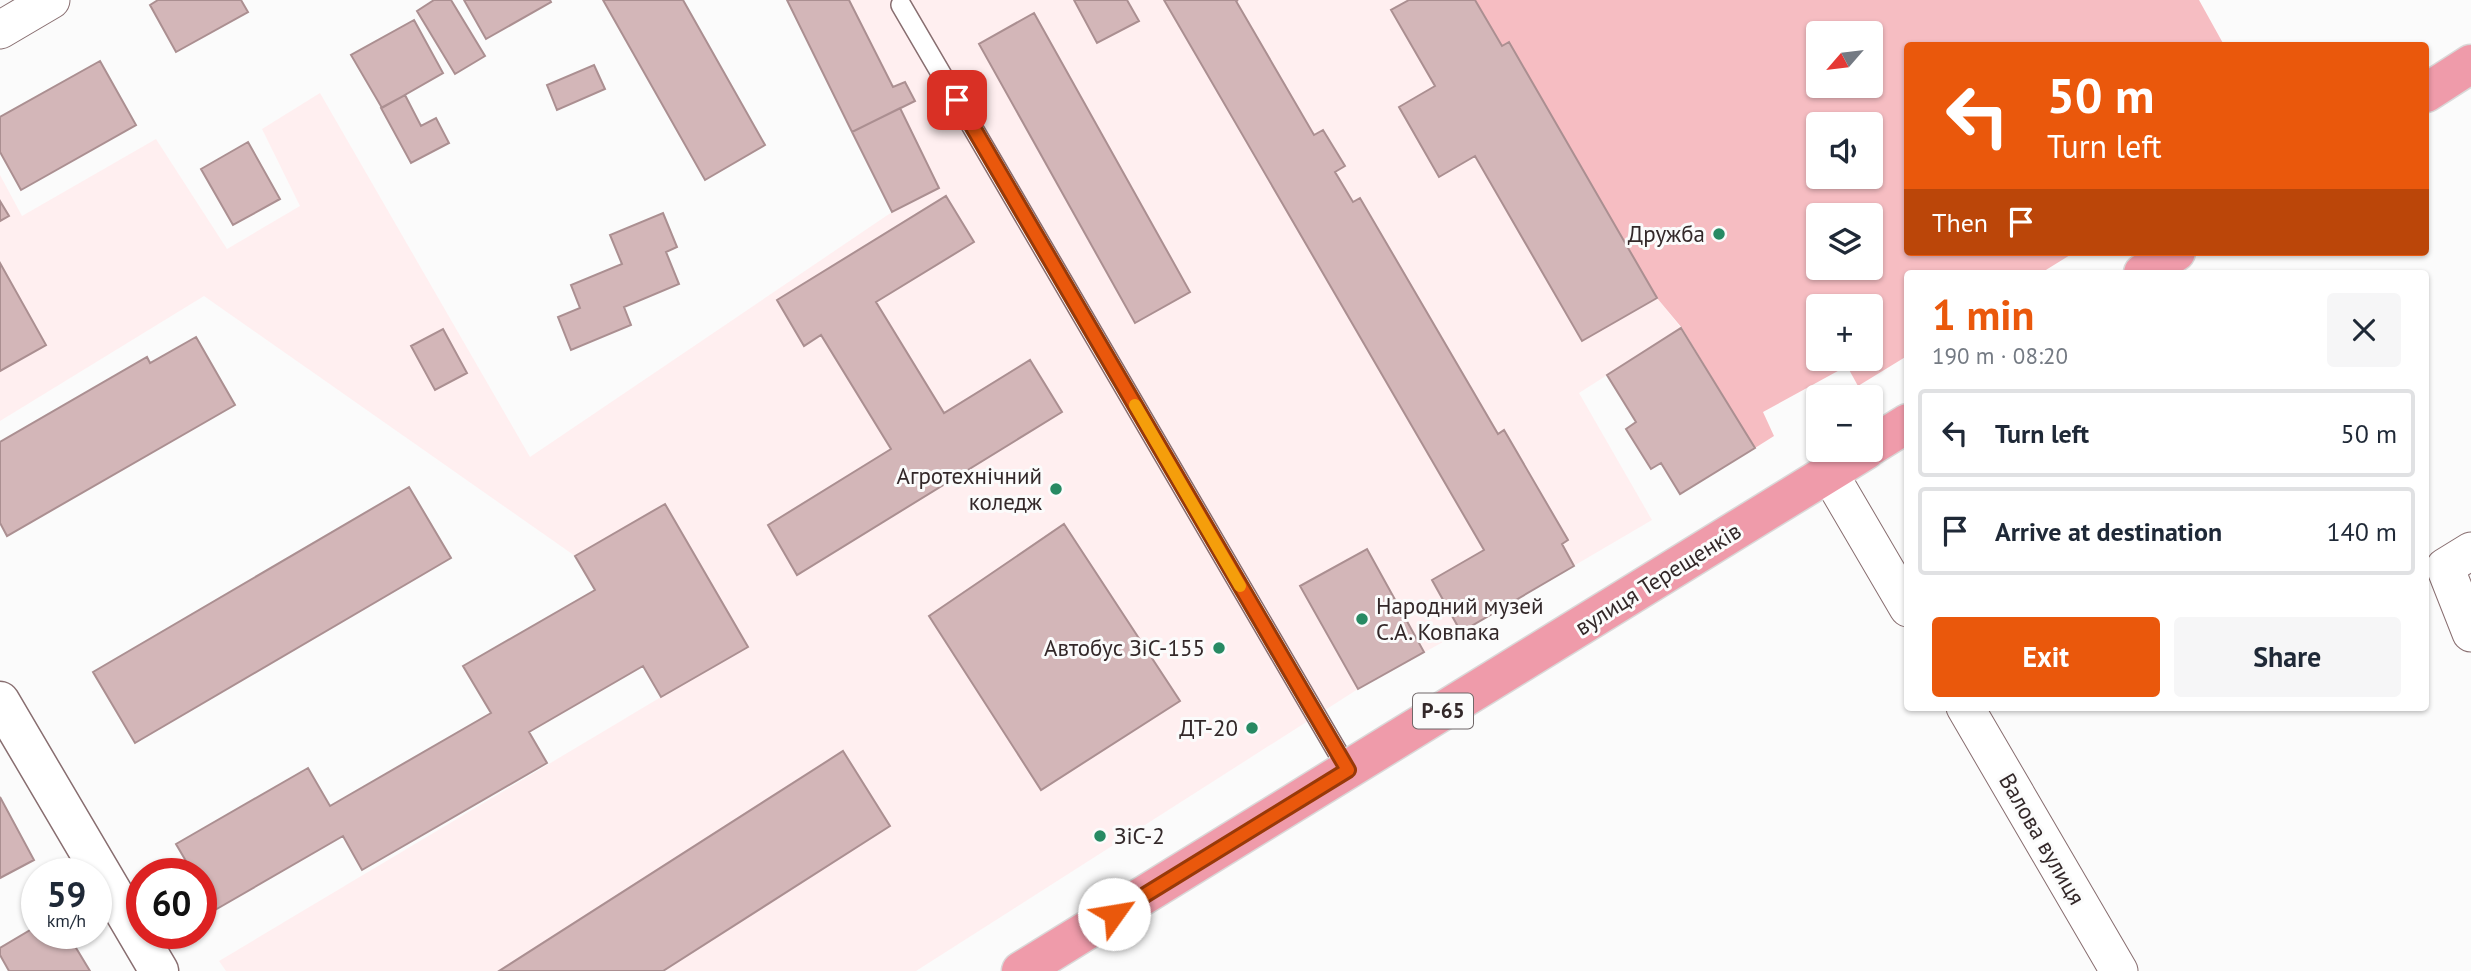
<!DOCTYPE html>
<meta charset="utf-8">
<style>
:root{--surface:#fff;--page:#f6f6f7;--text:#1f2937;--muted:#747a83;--line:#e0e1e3;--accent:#ea580c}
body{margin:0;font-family:"PT Sans",sans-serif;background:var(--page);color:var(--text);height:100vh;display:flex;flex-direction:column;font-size:26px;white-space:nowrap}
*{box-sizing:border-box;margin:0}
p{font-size:23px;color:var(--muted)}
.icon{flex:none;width:38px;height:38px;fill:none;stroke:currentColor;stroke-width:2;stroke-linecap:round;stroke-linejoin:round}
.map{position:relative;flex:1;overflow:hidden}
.sheet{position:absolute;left:1904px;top:270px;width:525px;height:441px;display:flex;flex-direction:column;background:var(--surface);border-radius:7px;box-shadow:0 2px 5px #0004}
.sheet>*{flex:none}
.hud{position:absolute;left:1904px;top:42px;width:525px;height:214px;border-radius:7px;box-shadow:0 2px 5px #0004;background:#ea580c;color:#fff;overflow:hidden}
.needle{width:46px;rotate:242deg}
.buttons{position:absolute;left:1806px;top:21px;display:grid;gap:14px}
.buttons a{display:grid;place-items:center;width:77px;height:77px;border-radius:7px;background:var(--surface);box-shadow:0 2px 5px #0004;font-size:35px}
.speed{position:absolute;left:21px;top:858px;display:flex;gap:14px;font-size:35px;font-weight:700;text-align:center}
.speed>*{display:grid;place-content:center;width:91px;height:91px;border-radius:50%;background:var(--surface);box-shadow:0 2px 5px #0004;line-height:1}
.speed small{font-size:18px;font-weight:400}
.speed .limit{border:10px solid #d22;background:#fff;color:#111}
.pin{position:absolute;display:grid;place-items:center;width:60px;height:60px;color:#fff;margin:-30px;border-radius:14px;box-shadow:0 4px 10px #0006}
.me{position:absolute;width:77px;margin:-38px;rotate:58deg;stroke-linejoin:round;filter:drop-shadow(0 0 5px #0008)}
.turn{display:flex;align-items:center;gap:24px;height:147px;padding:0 28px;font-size:32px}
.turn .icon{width:91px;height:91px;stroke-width:2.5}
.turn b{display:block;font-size:49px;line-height:60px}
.then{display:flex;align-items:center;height:66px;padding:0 28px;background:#0003;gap:14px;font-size:26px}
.round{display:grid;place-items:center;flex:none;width:74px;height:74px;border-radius:7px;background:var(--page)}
.summary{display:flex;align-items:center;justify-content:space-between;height:119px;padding:0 28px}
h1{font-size:42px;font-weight:700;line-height:52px;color:var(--accent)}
.cta{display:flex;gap:14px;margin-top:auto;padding:14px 28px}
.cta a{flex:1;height:80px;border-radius:7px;background:var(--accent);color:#fff;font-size:28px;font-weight:700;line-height:80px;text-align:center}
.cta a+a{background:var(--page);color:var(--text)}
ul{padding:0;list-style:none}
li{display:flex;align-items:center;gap:21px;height:88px;margin:0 14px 10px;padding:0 14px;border:4px solid var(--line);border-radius:7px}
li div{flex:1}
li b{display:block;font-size:26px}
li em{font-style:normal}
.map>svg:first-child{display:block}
.built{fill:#ffeff0}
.green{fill:#f6bdc2;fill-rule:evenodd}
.building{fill:#d3b6b8;stroke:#ab8f91;stroke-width:2}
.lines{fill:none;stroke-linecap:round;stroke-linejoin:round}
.service-casing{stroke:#886e70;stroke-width:22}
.minor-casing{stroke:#886e70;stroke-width:39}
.tertiary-casing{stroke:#886e70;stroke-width:41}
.primary-casing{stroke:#dad8d8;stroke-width:41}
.service{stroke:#fff;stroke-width:19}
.minor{stroke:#fff;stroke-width:37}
.tertiary{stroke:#fff;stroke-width:38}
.primary{stroke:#ef9baa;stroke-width:38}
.route-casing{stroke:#983908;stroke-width:18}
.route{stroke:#ea580c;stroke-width:12}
.slow{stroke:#f59e0b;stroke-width:12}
.poi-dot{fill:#278a63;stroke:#fbfbfb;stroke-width:2.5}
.labels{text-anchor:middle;stroke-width:6;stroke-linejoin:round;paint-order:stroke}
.shield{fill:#fbfbfb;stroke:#6f6768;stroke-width:2}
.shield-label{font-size:21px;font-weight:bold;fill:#332829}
.poi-label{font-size:23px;fill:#332829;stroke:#fbfbfb;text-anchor:end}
.street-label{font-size:23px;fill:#332829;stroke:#fbfbfb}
</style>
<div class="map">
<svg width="2471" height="971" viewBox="0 0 2471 971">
<rect width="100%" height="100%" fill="#fbfbfb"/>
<path class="built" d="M787,0H1475L1502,46L1509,42L1657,298L1681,328L1579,393L1652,520L1461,632L1358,689L916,971H226L219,961L661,697L575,556L204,296L0,421V175L22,216L156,139L227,249L300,206L262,129L320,93L530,457L892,212Z"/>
<path class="green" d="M1475,0H2199L2224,45L1908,46V252H2075L2041,273H1908L1907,356L1858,386L1847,366L1763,412L1774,436L1755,448L1682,328L1657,298L1509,43L1502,46ZM1818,33H1871V86H1818ZM1818,124H1871V177H1818ZM1818,215H1871V268H1818ZM1818,306H1871V359H1818Z"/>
<path class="building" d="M158,0H241L248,12L176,52L150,5Z
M434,0H451L485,56L455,74L417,11Z
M464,0H550L551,2L486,39Z
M603,0H683L765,145L705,180Z
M787,0H849L893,87L905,82L915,101L852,132Z
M1074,0H1127L1139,21L1097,43Z
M1164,0H1238L1236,1L1314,135L1323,130L1345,166L1335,172L1353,202L1360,198L1498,434L1504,430L1568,540L1562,544L1574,566L1461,632L1432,580L1484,550Z
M1409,0H1475L1502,46L1509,42L1657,298L1582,341L1475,156L1439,177L1399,107L1435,86L1391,10Z
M1034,13L1190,292L1135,323L979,44Z
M414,20L443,73L382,108L351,55Z
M100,61L136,125L21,190L0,152V117Z
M594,65L605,89L557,110L547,85Z
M405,95L421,126L436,118L449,143L411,163L381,108Z
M900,108L939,188L892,212L852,132Z
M248,142L280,199L233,225L201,169Z
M946,196L974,242L876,302L944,413L1030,360L1062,412L797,575L768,525L891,449L821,335L804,346L777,300Z
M0,201L9,216L0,221Z
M663,213L677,247L666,252L679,284L624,307L631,325L571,350L558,317L580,308L571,285L622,264L610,235Z
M0,263L46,345L0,371Z
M1681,328L1755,448L1680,494L1661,463L1651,469L1626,429L1636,422L1607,375Z
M443,329L467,373L435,390L411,346Z
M196,337L235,405L7,536L0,523V442L147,357L150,363Z
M409,487L451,558L135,743L93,672Z
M665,504L748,647L661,697L643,666L529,732L547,763L362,870L343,836L215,910L201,888V873H193L176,844L308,768L330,806L491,713L463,666L595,590L575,556Z
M1064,524L1180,701L1041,790L929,616Z
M1367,549L1424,652L1358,689L1300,586Z
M843,751L890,826L663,971H499Z
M0,797L34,860L0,878Z
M37,926V933H67L90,971H9L0,955V948Z"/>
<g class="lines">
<defs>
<path id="service" d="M901,5L1348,770"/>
<path id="minor" d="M0,30L51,0
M1829,473L1908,608
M2471,551L2445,567L2471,633
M1965,707L2119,971"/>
<path id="tertiary" d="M0,701L159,971"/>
<path id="primary" d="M2426,93L2471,64
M2143,273L2176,252
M1871,446L1908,423
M1021,971L1866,450"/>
</defs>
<use href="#service" class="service-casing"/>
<use href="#minor" class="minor-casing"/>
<use href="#tertiary" class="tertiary-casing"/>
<use href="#primary" class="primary-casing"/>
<use href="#service" class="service"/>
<use href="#minor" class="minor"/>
<use href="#tertiary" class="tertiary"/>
<use href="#primary" class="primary"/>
</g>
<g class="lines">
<defs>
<path id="route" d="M957,100L1348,770L1114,914"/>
</defs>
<use href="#route" class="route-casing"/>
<use href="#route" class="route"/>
<path class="slow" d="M1135,405L1240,586"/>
</g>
<g class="poi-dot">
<circle cx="1719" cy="234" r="7"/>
<circle cx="1056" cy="489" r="7"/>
<circle cx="1362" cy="619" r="7"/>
<circle cx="1219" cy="648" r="7"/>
<circle cx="1252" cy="728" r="7"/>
<circle cx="1100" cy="836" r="7"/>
</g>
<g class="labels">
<rect class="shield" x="1413" y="693.5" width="60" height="35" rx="5"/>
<g class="shield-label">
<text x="1443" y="718">Р-65</text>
</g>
<g class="poi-label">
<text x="1705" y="242">Дружба</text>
<text x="1042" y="484">Агротехнічний<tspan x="1042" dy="26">коледж</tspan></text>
<text x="1376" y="614" text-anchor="start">Народний музей<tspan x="1376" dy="26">С.А. Ковпака</tspan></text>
<text x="1205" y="656">Автобус ЗіС-155</text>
<text x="1238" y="736">ДТ-20</text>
<text x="1114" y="844" text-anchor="start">ЗіС-2</text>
</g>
<g class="street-label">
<text transform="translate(1658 579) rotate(-32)" y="8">вулиця Терещенків</text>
<text transform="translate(2042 839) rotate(60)" y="8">Валова вулиця</text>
</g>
</g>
</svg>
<div class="buttons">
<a><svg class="needle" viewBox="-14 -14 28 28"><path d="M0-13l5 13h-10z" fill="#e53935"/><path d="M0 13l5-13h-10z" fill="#747a83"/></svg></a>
<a><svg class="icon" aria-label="sound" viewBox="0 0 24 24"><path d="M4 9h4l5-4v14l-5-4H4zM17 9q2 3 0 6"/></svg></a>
<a><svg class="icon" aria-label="layers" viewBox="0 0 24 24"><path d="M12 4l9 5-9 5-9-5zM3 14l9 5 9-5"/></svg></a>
<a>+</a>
<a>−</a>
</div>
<div class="speed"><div>59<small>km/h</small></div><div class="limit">60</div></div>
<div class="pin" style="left:957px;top:100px;background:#d93025"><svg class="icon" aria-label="arrive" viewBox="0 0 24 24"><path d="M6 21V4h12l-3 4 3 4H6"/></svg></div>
<svg class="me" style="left:1114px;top:914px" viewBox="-20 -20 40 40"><circle r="19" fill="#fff"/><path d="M0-13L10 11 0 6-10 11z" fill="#ea580c"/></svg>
<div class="hud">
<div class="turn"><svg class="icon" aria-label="left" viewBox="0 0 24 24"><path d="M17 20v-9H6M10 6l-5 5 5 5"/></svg><div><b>50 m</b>Turn left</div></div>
<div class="then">Then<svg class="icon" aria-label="arrive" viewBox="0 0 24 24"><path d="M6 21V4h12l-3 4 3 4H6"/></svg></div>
</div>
<section class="sheet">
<div class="summary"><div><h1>1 min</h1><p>190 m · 08:20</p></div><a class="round"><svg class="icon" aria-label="close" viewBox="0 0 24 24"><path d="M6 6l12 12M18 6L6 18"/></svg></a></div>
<ul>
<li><svg class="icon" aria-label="left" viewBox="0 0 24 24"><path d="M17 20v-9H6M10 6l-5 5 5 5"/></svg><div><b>Turn left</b></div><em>50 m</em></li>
<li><svg class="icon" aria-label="arrive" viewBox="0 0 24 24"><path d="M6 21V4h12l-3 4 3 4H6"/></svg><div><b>Arrive at destination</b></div><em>140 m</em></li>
</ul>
<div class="cta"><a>Exit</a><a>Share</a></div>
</section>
</div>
